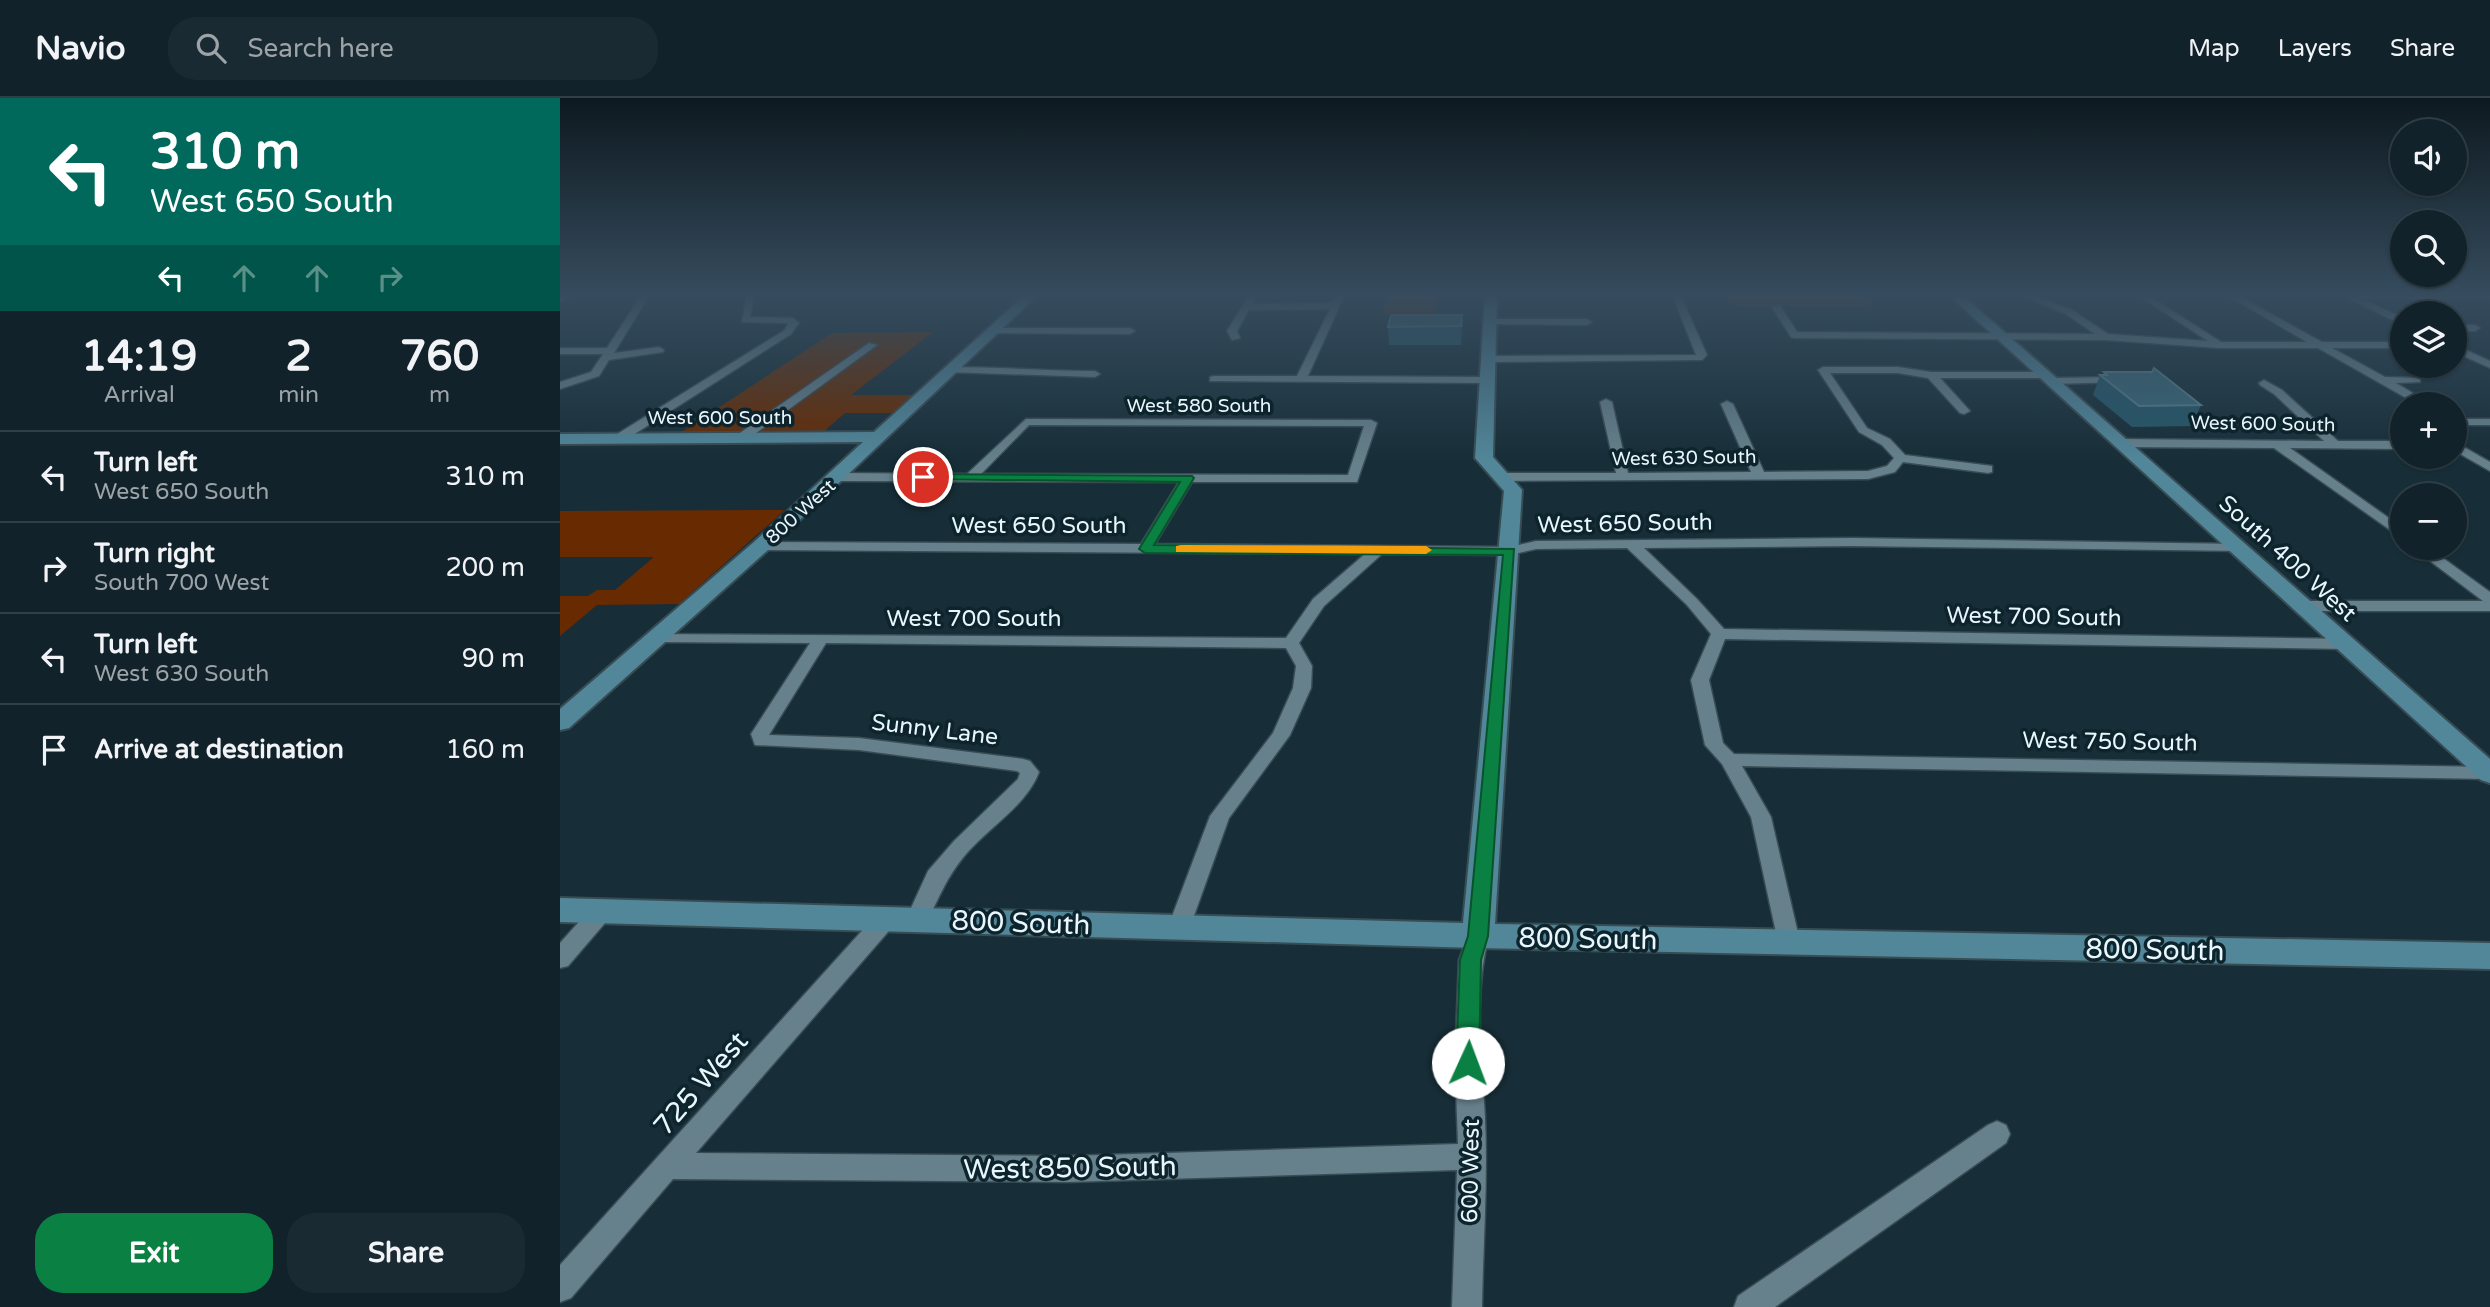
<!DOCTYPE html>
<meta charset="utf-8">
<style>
:root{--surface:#11222a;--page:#1a2a32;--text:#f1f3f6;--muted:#9ca4a8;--line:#303f47;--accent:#0b8043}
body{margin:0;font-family:"Varela Round",sans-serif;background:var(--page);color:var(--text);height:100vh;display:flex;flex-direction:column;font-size:26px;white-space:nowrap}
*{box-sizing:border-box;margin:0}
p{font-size:23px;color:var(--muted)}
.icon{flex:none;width:38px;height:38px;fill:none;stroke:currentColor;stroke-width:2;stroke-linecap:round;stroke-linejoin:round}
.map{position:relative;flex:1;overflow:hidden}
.panel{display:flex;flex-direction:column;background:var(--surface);width:560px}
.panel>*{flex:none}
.banner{background:#00695c;color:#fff;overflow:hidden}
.fabs{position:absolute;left:1830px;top:21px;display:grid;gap:14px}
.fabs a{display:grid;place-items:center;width:77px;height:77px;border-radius:50%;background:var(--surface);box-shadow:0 2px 5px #0004,0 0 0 2px var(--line);font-size:35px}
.pin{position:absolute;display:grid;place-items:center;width:60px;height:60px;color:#fff;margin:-30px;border:4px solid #fff;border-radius:50%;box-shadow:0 2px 7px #0007}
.me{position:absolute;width:77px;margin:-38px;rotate:2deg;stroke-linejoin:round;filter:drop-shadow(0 0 5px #0008)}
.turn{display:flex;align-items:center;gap:24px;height:147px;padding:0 35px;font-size:32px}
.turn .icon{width:91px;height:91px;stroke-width:2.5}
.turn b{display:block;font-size:49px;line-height:60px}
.lanes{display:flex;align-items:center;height:66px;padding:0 35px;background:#0003;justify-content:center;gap:35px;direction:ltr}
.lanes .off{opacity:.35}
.eta{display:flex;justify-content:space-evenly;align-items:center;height:119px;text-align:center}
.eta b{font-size:42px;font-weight:700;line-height:49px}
.action{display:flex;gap:14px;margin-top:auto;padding:14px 35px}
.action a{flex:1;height:80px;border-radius:28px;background:var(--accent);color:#fff;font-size:28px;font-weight:700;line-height:80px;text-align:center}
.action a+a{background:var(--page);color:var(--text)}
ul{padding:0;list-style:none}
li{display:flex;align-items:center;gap:21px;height:91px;padding:0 35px;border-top:2px solid var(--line)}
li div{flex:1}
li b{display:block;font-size:26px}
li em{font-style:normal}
header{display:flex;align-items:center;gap:42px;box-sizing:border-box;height:98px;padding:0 35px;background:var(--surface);border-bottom:2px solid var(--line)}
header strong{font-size:33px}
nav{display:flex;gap:38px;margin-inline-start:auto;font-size:24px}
.search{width:490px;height:63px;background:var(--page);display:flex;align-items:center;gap:18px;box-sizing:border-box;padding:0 24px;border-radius:28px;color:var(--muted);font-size:26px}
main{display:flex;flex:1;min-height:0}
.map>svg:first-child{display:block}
.green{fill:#682a00}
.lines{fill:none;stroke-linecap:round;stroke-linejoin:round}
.street-casing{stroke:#384c54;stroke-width:3}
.secondary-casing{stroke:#384c54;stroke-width:4}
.street{fill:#67818c;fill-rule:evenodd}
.secondary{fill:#52879a;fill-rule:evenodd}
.wall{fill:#245769}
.shaded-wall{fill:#163f4f}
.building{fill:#396879;stroke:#547e8e;stroke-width:2}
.route{fill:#0b8043;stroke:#07532c;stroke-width:2}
.slow{fill:#f59e0b}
.labels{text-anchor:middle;stroke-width:7;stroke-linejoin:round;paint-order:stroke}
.far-street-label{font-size:19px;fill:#e8f6fd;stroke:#0d242d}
.street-label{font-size:23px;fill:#e8f6fd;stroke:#0d242d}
.near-street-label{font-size:28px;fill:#e8f6fd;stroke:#0d242d}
</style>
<header>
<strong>Navio</strong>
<div class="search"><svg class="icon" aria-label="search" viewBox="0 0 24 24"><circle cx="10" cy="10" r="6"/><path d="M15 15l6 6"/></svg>Search here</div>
<nav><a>Map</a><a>Layers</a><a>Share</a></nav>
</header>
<main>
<section class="panel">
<div class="banner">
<div class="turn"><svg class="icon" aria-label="left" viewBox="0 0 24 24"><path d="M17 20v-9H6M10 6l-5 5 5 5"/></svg><div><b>310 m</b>West 650 South</div></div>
<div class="lanes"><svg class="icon" aria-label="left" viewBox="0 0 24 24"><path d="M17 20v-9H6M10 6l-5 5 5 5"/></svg><svg class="icon off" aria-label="ahead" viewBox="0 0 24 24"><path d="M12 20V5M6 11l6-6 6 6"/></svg><svg class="icon off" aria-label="ahead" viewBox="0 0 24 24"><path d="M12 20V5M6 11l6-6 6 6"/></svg><svg class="icon off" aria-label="right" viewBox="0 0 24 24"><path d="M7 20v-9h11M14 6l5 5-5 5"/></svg></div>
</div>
<div class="eta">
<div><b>14:19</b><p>Arrival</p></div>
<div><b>2</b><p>min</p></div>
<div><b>760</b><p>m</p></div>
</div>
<ul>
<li><svg class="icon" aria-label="left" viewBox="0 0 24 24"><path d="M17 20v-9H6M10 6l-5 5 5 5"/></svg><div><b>Turn left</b><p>West 650 South</p></div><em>310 m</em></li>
<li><svg class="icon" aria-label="right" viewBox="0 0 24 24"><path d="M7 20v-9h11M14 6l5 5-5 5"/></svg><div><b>Turn right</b><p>South 700 West</p></div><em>200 m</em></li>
<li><svg class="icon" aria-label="left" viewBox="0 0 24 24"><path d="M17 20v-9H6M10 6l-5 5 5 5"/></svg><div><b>Turn left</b><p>West 630 South</p></div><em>90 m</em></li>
<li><svg class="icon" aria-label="arrive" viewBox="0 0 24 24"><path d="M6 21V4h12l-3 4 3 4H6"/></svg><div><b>Arrive at destination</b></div><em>160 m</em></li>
</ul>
<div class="action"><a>Exit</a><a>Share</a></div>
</section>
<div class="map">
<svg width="1930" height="1209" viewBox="0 0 1930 1209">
<rect width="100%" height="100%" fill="#172e38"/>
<path class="green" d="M827,196H878L875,216H823Z
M1165,196H1301L1311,208H1172Z
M373,234L291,297H354L334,315H285L263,334L117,337L272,235Z
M225,412L119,506L37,507L0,538V498H28L37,492H55L94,459H0V413Z"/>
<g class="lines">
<defs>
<path id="street" d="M5,196H17L0,204V198Z
M82,196H90L54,255L99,249L104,252L103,254L49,262L39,278L0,291V284L31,274L43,256H0V250H47Z
M187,196H195L190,219L233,220L239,225L231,236L62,344H54V338L225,232L228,225L182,224Z
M690,196H698L692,206L772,205L777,196H785L748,278L927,279L932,282L927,285L650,283V279L654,278H737L770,211L689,212L677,233L680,240L672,242L667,233Z
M1112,196H1120L1147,257L1142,262L928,264L923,261L928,258L1136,257Z
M1457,196H1469L1512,212L1548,236L1648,243L1576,196H1586L1661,244H1747L1665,196H1675L1762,244H1843V250H1772L1825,279L1860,280V284L1836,285L1871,306H1857L1758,250H1659L1546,242L1234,240L1231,239L1212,209L1220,207L1237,234L1535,236L1506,216Z
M1788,196H1930V201H1802L1843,220V227L1793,203L1788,200Z
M930,221H1027L1032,224L1027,227L927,226V222Z
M1895,227H1915L1920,230L1915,233H1895Z
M434,230H570L575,233L570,236L431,235L429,233Z
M309,245L317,247L185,343H177V337Z
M1895,247L1930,263V270L1895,254Z
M391,269C439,269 487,273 535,273L540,276L535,279L387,274L386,272Z
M1338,269L1371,274H1485L1490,277L1485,280H1380L1410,313L1404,316L1400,315L1368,280L1338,275H1270L1307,330L1330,341L1345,357L1432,368V374L1428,375L1343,364L1335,374L1308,381L941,383L935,379L941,375H1056L1040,304L1046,301L1052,304L1068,375L1191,374L1161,306L1167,303L1173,306L1204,374L1308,373L1327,368L1334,360L1322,347L1299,334L1258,272L1263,269Z
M1560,279L1564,280V284L1492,286L1487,283L1492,280Z
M1704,282L1722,292L1778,343H1843V351L1730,350L1843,430V441L1714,350L1562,349L1556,345L1562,341L1764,343L1714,296L1700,287L1699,285Z
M466,321L811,322L817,325L797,384H632L595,446L950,449L976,443L1291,440L1679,446L1686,450L1684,453L1291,448L1084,450L1137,501L1164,531L1787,541L1795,546L1787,551L1165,541L1149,582L1163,645L1174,656L1929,669L1930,681L1182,668L1211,719L1240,844L1237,850L1229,853L1221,850L1218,844L1191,719L1162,666L1145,647L1131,582L1151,536L1127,507L1067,450L976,451L950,457L822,456L764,508L739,545L752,568L751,590L730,637L669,720L630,829L627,835L619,838L611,835L608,829L650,718L713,635L733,590L736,568L726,550L266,545L209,637L299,640L463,661L470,663L479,674C467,707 429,729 406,756C385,781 380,799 365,827L357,830L349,827L346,821L368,773L394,743L458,681L460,675L457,673L299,652L195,647L191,636L250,545L97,544L91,542L89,539L91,536L726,540L753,501L805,456L201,452L194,448L201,444L581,446L619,384L278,383L272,379L278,375L407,376ZM469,327L804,328L788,377L421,376Z
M1895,321H1930V327H1895Z
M1895,344L1930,364V373L1895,353Z
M1853,450H1869L1930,494V513H1745L1737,508L1745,503H1923Z
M43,804L51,806L54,812L51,818L8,868L0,870V845L35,806Z
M326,812L334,815L337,821L334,827L136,1055L508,1058L898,1046L895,965L899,862L910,832L918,829L926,832L929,838C913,896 922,961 925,1020C928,1083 923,1146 922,1209H892L897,1072L508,1084L113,1081L11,1200L0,1204V1167L318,815Z
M1437,1023L1446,1027L1450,1036L1446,1045L1215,1209H1174L1178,1198L1428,1027Z"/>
<path id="secondary" d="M466,196H479L208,452L9,630L0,632V611L194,444L303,344L0,346V336L314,334Z
M925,196H937L933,359L962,392L935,826L1930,845V871L918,850L0,824V800L903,825L944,393L915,360Z
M1388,196H1401L1930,661V685L1921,682Z"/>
</defs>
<use href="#street" class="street-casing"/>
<use href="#secondary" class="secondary-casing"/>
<use href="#street" class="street"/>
<use href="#secondary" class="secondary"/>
</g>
<path class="wall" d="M902,217L903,235L901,247H829L828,229Z
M1544,274L1641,307L1632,328L1572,329L1533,297L1540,277H1543Z"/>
<path class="shaded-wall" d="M902,217L903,235L901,247V228Z"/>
<path class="building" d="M831,217H902L901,228L828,229Z
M1594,270L1641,307L1579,308L1540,277H1547L1544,274H1592Z"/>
<linearGradient id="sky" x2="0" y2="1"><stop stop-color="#0d191f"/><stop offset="0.54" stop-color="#364c5e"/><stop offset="1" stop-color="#364c5e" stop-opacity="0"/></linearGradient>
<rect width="1930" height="365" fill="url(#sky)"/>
<path class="route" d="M363,376L632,378L634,380L594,447L954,451L928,838L921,862L919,965L916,973L908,976L900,973L896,965L900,862L908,838L943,457L585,455L579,451L620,384L359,381V377Z"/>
<path class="slow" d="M621,447L866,448L872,452L866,456L616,454V448Z"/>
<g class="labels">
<g class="far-street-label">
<text x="639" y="314">West 580 South</text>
<text x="160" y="326">West 600 South</text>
<text transform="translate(1703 325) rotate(1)" y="7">West 600 South</text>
<text transform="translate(1124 359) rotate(-1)" y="7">West 630 South</text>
<text transform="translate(240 413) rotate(-42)" y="7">800 West</text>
</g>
<g class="street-label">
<text transform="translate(1065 425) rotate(-1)" y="8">West 650 South</text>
<text x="479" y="435">West 650 South</text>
<text transform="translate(1728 460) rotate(42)" y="8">South 400 West</text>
<text transform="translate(1474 518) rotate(1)" y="8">West 700 South</text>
<text x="414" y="528">West 700 South</text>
<text transform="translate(375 631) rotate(7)" y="8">Sunny Lane</text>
<text transform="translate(1550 643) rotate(1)" y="8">West 750 South</text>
<text transform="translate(910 1073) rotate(-89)" y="8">600 West</text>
</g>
<g class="near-street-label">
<text transform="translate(461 824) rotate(2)" y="10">800 South</text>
<text transform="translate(1028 840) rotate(1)" y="10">800 South</text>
<text transform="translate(1595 851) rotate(1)" y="10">800 South</text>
<text transform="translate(140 985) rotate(-49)" y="10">725 West</text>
<text transform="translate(510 1069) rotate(-1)" y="10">West 850 South</text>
</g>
</g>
</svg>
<div class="fabs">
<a><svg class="icon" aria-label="sound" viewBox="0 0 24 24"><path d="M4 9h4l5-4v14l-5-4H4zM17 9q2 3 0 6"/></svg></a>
<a><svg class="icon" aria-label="search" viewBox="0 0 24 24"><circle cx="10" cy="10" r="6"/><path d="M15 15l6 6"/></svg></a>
<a><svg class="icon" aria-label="layers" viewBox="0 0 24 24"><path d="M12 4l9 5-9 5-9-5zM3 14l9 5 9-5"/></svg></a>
<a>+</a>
<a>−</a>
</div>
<div class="pin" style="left:363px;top:379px;background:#d93025"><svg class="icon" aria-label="arrive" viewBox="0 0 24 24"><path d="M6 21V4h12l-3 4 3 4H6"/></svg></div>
<svg class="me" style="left:908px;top:965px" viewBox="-20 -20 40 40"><circle r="19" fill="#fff"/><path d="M0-13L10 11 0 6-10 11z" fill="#0b8043"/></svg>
</div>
</main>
